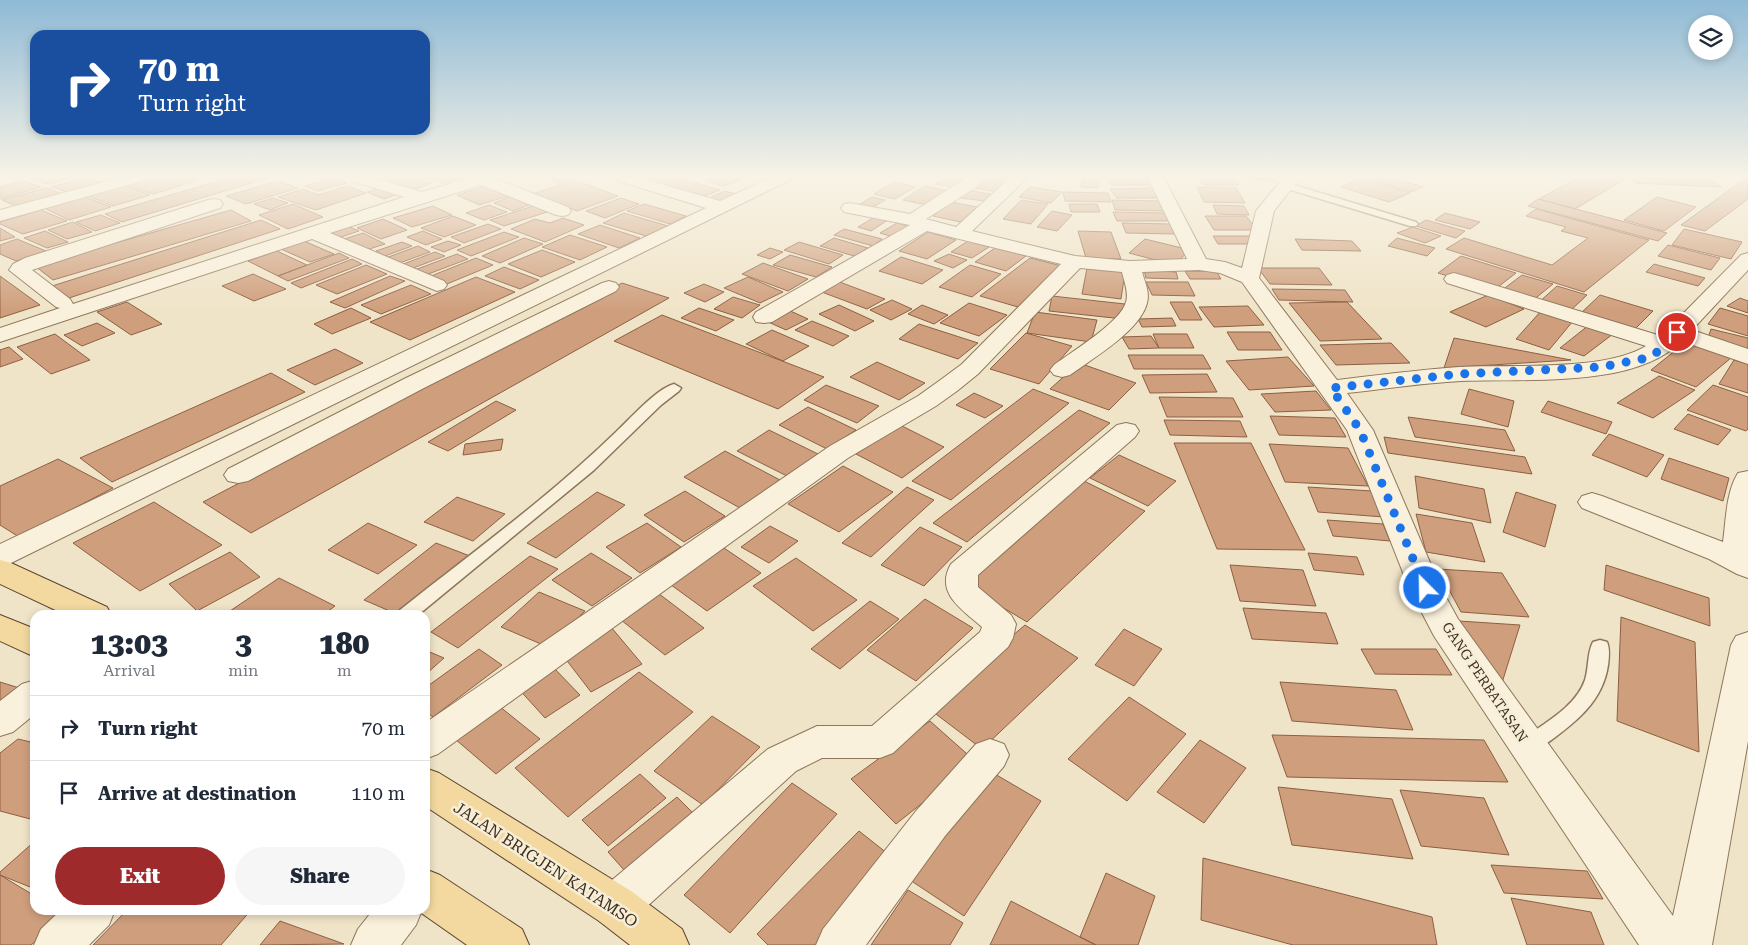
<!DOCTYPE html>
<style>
:root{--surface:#fff;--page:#f6f6f7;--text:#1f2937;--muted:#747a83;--line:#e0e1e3;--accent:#9e2a2b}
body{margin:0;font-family:"Roboto Serif",serif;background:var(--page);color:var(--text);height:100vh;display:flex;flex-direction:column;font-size:19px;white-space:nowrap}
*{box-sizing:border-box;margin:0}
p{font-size:16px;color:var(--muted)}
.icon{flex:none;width:28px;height:28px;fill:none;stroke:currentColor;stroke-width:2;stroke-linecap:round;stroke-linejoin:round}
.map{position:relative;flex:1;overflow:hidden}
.drawer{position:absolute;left:30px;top:610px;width:400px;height:305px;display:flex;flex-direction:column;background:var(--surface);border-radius:15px;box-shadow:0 2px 8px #0003}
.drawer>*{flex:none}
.hud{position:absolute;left:30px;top:30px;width:400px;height:105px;border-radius:15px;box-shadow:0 2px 8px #0003;background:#1a4fa0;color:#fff;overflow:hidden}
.fabs{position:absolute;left:1688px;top:15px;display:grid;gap:10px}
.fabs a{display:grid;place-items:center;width:45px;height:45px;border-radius:50%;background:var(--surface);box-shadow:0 2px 8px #0003;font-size:25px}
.pin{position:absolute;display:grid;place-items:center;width:42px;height:42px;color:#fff;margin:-21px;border:2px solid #fff;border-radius:50%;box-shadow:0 1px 5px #0007}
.me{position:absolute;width:55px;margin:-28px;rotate:337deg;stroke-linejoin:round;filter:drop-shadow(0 0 4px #0008)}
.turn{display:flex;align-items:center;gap:18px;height:105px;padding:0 25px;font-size:22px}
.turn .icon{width:65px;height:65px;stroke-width:2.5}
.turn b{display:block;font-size:35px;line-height:42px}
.eta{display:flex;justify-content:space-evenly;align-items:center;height:85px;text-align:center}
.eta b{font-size:30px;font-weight:800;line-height:35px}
.action{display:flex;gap:10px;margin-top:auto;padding:10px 25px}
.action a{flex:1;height:58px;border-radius:30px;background:var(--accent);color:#fff;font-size:20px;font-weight:800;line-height:58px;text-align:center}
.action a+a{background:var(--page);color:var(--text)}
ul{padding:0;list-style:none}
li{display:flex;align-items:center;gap:15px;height:65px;padding:0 25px;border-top:1px solid var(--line)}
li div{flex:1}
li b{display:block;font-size:19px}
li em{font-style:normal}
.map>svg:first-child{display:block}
.building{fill:#cf9f7d;stroke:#8d5f41}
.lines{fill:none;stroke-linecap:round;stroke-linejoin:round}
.lane-casing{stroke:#8d765c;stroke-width:3}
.street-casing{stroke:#8d765c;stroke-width:2}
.primary-casing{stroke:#5b4430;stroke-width:2}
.lane{fill:#faf1dc;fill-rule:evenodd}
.street{fill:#faf1dc;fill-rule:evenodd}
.primary{fill:#f3d9a0;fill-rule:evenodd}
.route{stroke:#1a73e8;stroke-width:9;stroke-dasharray:0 16.2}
.labels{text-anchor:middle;stroke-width:5;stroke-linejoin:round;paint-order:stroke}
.street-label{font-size:14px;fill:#3d2e20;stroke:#f7eed8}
.near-street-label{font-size:16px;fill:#3d2e20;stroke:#f7eed8}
</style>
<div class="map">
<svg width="1748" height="945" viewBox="0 0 1748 945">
<rect width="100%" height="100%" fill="#f0e4c8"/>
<path class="building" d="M30,178H71L49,184Z
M84,178L99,182L67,192L52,187Z
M150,178H162L183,185L153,194L127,185Z
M169,178H205L186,184Z
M229,178H268L122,222L105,214Z
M332,178L347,183L318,191L305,186Z
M366,178H414L432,183L409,191Z
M424,178H465L449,184Z
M546,178H576L560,183Z
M638,178H678L720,190L702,197Z
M711,178H733L740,180L723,186L705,180Z
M945,178H971L956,188L936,184Z
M984,178H1014L1000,192L973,188Z
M1083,178H1099L1098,188L1081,187Z
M1106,178H1149L1155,185H1112Z
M1199,178H1234L1239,185H1204Z
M1242,178H1275L1276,181Z
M1362,178L1410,193L1389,202L1341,187Z
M1365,178H1393L1423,187L1412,192Z
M1577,178H1627L1575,209L1539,199Z
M1629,178H1707L1722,187L1636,183Z
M1746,178H1748V199L1705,231L1681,225Z
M574,180L618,196L577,211L533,194Z
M23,181L41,187L0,199V188Z
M278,181L298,188L246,204L226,196Z
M894,182L915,187L895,199L874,194Z
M124,185L150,195L113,206L88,196Z
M489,185L511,195L479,205L457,195Z
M347,186L366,193L316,210L278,197L303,189L319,195Z
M925,186L953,192L932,206L903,200Z
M383,187L400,193L384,199L367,192Z
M1030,187L1062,192L1051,203L1019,197Z
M1197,187L1236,188L1245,203L1204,202Z
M46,188L60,193L16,206L2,200Z
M1154,188L1162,198H1117L1110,189Z
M961,189L990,194L984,201L954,197Z
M725,191L742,196L725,204L707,199Z
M1063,192L1108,193L1111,202L1065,201Z
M515,195L534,203L513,211L494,203Z
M85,197L111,207L69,220L44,208Z
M872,197L885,200L870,209L857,206Z
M1657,197L1696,207L1664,231L1624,220Z
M273,198L288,203L270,210L254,204Z
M621,198L639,204L605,218L586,211Z
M1538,199L1667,233L1658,241L1528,206Z
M1021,200L1048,204L1031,224L1003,219Z
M1112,200L1159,201L1164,211L1115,210Z
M951,202L977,207L960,222L933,216Z
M293,204L323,217L288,229L259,215Z
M644,204L686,216L670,224L627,211Z
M1069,204H1097L1100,212H1071Z
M489,205L507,212L484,220L466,213Z
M536,205L550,211L504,226L490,220Z
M1213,205L1244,206L1249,215L1217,214Z
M433,206L452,215L412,227L393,218Z
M1536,209L1649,240L1584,292L1446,249L1464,238L1552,265L1588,238L1561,231L1566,227L1526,216Z
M41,210L67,221L23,234L0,224V222Z
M231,210L251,221L53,280L35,266Z
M1052,211L1072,215L1057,231L1037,227Z
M1113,212L1164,213L1169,221H1117Z
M624,213L668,226L646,236L603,223Z
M1445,213L1480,222L1470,229L1435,220Z
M101,215L120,223L95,231L76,222Z
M878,215L891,218L871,231L858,227Z
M453,216L476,225L444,237L421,228Z
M1205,216H1246L1257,230H1214Z
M563,218L584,225L545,242L511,229L535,219L550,223Z
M383,219L407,230L381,239L357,228Z
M261,220L280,229L69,298L52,286Z
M1426,220L1465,231L1456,238L1416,226Z
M73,222L92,232L67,239L48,230Z
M897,223L910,227L893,237L880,233Z
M1122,223L1170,224L1175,234L1126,233Z
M488,224L501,229L464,243L451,237Z
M600,225L640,238L619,248L578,234Z
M347,226L359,231L332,240L320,235Z
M1413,227L1441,236L1425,243L1397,233Z
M0,228L15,237L0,241Z
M844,229L882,239L873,246L834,235Z
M1684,229L1742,242L1731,259L1672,245Z
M45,231L68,242L47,248L24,238Z
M423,231L442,239L426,245L407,237Z
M1078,231L1111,232L1121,259L1086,258Z
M504,232L519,237L471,256L457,250Z
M928,232L956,240L927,259L899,251Z
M363,233L385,244L360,252L338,241Z
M570,235L607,247L580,260L542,247Z
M1213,236H1250L1256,244H1218Z
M524,238L543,244L500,263L482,256Z
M834,238L868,248L854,256L820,246Z
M1397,238L1435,248L1427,256L1388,246Z
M17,239L46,251L16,261L0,254V245Z
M1145,239L1190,250L1174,265L1129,253Z
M1295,239L1352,241L1361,251L1302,250Z
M304,241L334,254L310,262L281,249Z
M448,241L461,245L444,252L431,247Z
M968,241L989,247L972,258L951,252Z
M402,242L412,246L385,256L376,251Z
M799,242L843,255L829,264L784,250Z
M1668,245L1720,258L1711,270L1658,256Z
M418,246L430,252L394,265L383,259Z
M770,248L783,252L770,259L757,255Z
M995,248L1026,256L1006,271L975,262Z
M542,250L575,262L541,277L508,264Z
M277,251L307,265L278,276L248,261Z
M435,252L445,256L408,270L398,266Z
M339,253L349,258L288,281L278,276Z
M457,254L468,259L423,276L412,271Z
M949,254L967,260L953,268L934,261Z
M790,255L832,267L816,277L773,265Z
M1461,256L1516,273L1494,290L1438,273Z
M901,257L943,270L922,284L879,271Z
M476,258L493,265L442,286L426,278Z
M1030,258L1066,267L1018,307L980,296Z
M352,259L362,264L301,288L291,283Z
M763,263L808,279L788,291L742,274Z
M1654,264L1705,278L1698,286L1646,272Z
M366,265L387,274L337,294L316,285Z
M970,265L1001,274L972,297L939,287Z
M504,267L539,280L520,289L485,276Z
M1087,268L1125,272L1121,299L1082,294Z
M1258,268H1319L1332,285L1270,284Z
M1144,270L1176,272L1178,279L1146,278Z
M1185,271H1216L1221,279H1190Z
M253,274L286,289L254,301L222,286Z
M1522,275L1553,284L1532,301L1501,291Z
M0,276L40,305L0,318Z
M390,276L405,281L345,308L330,302Z
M476,277L515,292L410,340L370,322Z
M748,277L783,292L760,303L724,288Z
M837,281L885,299L867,309L819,291Z
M1146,282H1188L1195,296L1152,295Z
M622,283L669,298L251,533L203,502Z
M704,284L724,292L705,302L684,293Z
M411,285L431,294L381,314L361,305Z
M1557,286L1587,295L1569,312L1538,303Z
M1272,289L1345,290L1353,302L1279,300Z
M1488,295L1524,309L1486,327L1450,312Z
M1600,295L1653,311L1633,331L1580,314Z
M1052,296L1125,304L1123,319L1049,311Z
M733,297L760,305L742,318L714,309Z
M1740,298L1748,301V313L1727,306Z
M892,300L912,309L891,320L870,310Z
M127,302L162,324L131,335L97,312Z
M1170,302H1192L1202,320H1180Z
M1347,302L1382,339L1320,341L1289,303Z
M969,303L1007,315L979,336L940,323Z
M839,305L874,321L855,331L819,314Z
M922,305L948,315L934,324L908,314Z
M1248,306L1264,325L1214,327L1199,307Z
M351,308L371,318L332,334L314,324Z
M699,308L734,320L716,331L681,318Z
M1720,308L1748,316V336L1708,324Z
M786,309L808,319L786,330L764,320Z
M1541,311L1573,321L1549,350L1516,339Z
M1035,312L1097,320L1091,342L1027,333Z
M662,315L824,377L778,409L614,341Z
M1172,318L1176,326L1142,327L1138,319Z
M812,321L849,336L833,346L795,330Z
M97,323L115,333L82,346L64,335Z
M919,324L978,343L958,359L899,339Z
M1589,325L1613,334L1584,356L1560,348Z
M1711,329L1748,338V352L1707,341Z
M772,330L809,346L783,361L746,344Z
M1227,332H1270L1282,350H1238Z
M1026,333L1072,346L1039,384L990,369Z
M55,334L90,360L51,374L17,347Z
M1153,334H1187L1194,348H1159Z
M1151,336L1159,348L1129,349L1122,337Z
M1454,338L1571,360L1444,368Z
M1686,342L1731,358L1696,387L1651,370Z
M1391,343L1410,363L1336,365L1320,345Z
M9,347L23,359L0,367V350Z
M335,349L363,363L315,385L287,370Z
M1128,355H1203L1211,369H1134Z
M1288,357L1314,386L1249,390L1226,361Z
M1734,360L1748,364V393L1719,384Z
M877,362L925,383L899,400L850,377Z
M1079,363L1136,383L1109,410L1050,389Z
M271,373L305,392L112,482L80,458Z
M1207,374L1217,392L1150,393L1142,375Z
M1659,376L1695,390L1653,418L1617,403Z
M826,385L879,406L857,423L804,400Z
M1713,385L1748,397V429L1746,431L1687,410Z
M1033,389L1069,403L951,500L912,481Z
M1469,389L1514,401L1508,427L1461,414Z
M1316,391L1331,410L1275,412L1261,394Z
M974,393L1003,406L985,418L956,405Z
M1159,397L1233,398L1243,417H1167Z
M496,401L516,410L448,451L428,442Z
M1548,401L1612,422L1606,434L1541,412Z
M808,407L856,430L827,449L779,425Z
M1079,410L1110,423L967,542L933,523Z
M1688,414L1731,430L1718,445L1674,429Z
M1270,416L1335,418L1346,437L1279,435Z
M1408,417L1505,430L1515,451L1415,437Z
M1164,420L1240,421L1247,437L1170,435Z
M900,425L944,447L902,478L856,454Z
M769,430L818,454L787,476L737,451Z
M1609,434L1664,455L1647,477L1592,455Z
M1384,437L1525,457L1532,474L1388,453Z
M503,439L501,450L463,455L465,444Z
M1174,443H1251L1305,550L1217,549Z
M1269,444L1348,448L1368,486L1285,482Z
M725,451L780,480L740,508L684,477Z
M1119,455L1176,481L1148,506L1090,478Z
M1669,458L1729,478L1723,501L1661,479Z
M58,459L113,488L19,537L0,525V486Z
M843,466L893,492L839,532L788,504Z
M1415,476L1484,489L1491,523L1419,508Z
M1084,481L1145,511L1027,622L962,583Z
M907,487L934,500L871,557L842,543Z
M1308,487L1372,491L1384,517L1318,512Z
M685,491L725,516L684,542L644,515Z
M597,492L625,505L556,558L527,543Z
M1516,492L1556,505L1545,547L1503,532Z
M457,497L505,514L473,541L424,522Z
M154,502L222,545L140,591L73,543Z
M1416,514L1472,523L1485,562L1426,552Z
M1327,520L1383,524L1390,541L1333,536Z
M368,523L417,545L378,574L328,550Z
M647,523L681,547L640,573L606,547Z
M770,526L798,541L769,563L741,547Z
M920,527L962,547L924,586L881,565Z
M436,543L470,556L399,615L364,600Z
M721,546L761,573L707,611L667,582Z
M230,552L260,577L197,611L169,584Z
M591,553L632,578L592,606L552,580Z
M1308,553L1357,557L1364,575L1314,570Z
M530,556L558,569L458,648L431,632Z
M796,558L857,600L813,631L753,586Z
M1230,565L1303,570L1316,606L1240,601Z
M1606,565L1709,598L1710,626L1604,590Z
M1438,569L1502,573L1529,617L1461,612Z
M279,578L335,606L323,615H224Z
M654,590L704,628L665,655L616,616Z
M539,592L585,611L548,647L501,627Z
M925,599L973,628L916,681L867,650Z
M870,601L899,619L840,669L811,649Z
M1243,608L1326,613L1338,644L1252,639Z
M1621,617L1695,642L1699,752L1617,721Z
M1459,621L1520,625L1501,686Z
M1025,625L1078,658L982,749L928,708Z
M611,627L642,664L591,692L561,653Z
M1124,629L1162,649L1134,686L1095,665Z
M479,649L502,665L433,717L425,711V688Z
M1361,649H1436L1452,675L1375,674Z
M425,650L444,658L425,675Z
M551,665L580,695L545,718L516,686Z
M639,672L693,712L568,817L515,768Z
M0,682L26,690L0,710Z
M1280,682L1396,690L1413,730L1292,721Z
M1129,697L1186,734L1127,801L1068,759Z
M499,706L540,739L496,774L455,739Z
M712,716L760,747L703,805L654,771Z
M930,721L975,761L896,824L851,779Z
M1272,735L1484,740L1508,782L1287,777Z
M18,739L35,743L34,820L0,811V753Z
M1200,740L1246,768L1204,823L1157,792Z
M988,770L1041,801L964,916L907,878Z
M640,774L666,798L608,846L582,820Z
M792,783L837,814L730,933L684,895Z
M1278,787L1392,799L1413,859L1292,845Z
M1400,790L1484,798L1509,855L1421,846Z
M677,797L703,823L633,880L608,852Z
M859,831L897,861L819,945H768L757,934Z
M35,841V889L0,875V872Z
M1203,858L1432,917L1437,945H1293L1201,920Z
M1491,865L1587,871L1603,899L1504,893Z
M1106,873L1155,896L1138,945H1096L1080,937Z
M0,875L35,896V910H59L66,914L31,945H0Z
M908,890L963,923L950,945H871Z
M1511,898L1591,912L1604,945H1527Z
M1011,901L1080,937L1096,945H990Z
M127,910H251L221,945H93Z
M280,921L344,944L260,945Z"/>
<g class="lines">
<defs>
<path id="lane" d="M1284,182L1416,222L1418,224L1416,226H1410L1281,187V183Z
M674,384L681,388L679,391L661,405L594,470L418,615H397L400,610C473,552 549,497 616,432C630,419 656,389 674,384Z
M1600,640L1607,642C1610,649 1609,657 1608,665C1602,707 1567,728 1535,752L1528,755L1521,752L1518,746L1521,740C1543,724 1576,707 1585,680C1589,668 1587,653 1593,642Z"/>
<path id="street" d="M0,178H20L18,181L0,186Z
M119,178H144L142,181L0,221V210Z
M350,178H374L422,192L469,178H493L568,207L571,211L568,215L562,216L556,215L481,185L330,233L444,281L447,285L444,289L437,291L312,239L0,342V328L60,308L56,307L9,270L13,264L25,258L208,200L214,199L220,200L223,204L220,208L32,270L70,299L73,304L404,197L352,181Z
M616,178H640L720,201L770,178H790L788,181L11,563L0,566V544L706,208L618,181Z
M966,178H983L975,188L926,219L956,227L1010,178H1027L972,231L1075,256L1130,261L1187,259L1148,178H1164L1206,259L1225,262L1242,268L1256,211L1283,178H1300L1274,211L1259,278L1337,380C1378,375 1418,370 1459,367C1510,364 1603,372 1646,346L1447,283L1444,279L1447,275L1454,273L1461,275L1661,336L1741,255L1748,253V270L1692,330L1748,349V364L1681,341C1636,389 1523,378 1461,381C1423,383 1385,389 1347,393L1373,430L1441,588L1458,619L1673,916L1731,645L1736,636L1748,632V741L1712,945H1639L1434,636L1409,588L1347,430L1242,282L1220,273L1199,270L1142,272C1145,282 1150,293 1147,303C1140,331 1093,358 1070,375L1062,377L1054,375L1050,370L1054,365C1071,352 1121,322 1126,302C1129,293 1124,281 1122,272L1080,268L978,374L957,391L936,406L848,458L438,754L425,759V723L830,446L918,396L939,381L962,364L1061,264L927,231L772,322L764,323L756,322L753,317L756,312L910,225L844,212L841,208L844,204L850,203L910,214Z
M609,281L616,283L619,287L616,291L422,389L248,481L238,483L228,481L224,475L228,469L404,379L602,283Z
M1126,423L1135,425L1139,431L1135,437L978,575V587L1011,615L1016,624L1013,638L1008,647L893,753L880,758H822L796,771L631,921L615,927L599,921L593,906L599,891L768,749L817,726H872L980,632L982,627C963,610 934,593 951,564L1117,425Z
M1748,471V578L1737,574L1709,559L1582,508L1578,502L1582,496L1592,493L1602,496L1723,542C1726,520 1726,492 1738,473Z
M35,680V714L13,732L0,736V701L22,684Z
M990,739L1004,744L1009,755L1004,766L945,836L866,945H816L823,929L916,811L976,744Z
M61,910H115L109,925L89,945H34L41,929Z
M373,910H422L416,925L401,945H351L358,929Z"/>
<path id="primary" d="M0,560L11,563L107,607L111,615H66L0,584Z
M0,615L35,629V657L0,641Z
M425,768L439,773L631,891L682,929L689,945H630L599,921L425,806Z
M425,869L440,875L522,929L529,945H467L417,910H425Z"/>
</defs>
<use href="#lane" class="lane-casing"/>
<use href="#street" class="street-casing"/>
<use href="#primary" class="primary-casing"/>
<use href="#lane" class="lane"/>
<use href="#street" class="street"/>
<use href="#primary" class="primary"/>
</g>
<linearGradient id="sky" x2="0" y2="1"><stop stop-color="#8fbad6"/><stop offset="0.57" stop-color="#f8f3e6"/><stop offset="1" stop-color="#f8f3e6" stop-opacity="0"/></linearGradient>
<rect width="1748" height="310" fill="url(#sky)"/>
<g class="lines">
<path class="route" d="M1425,588L1360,430L1331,388L1459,374L1601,367L1642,359L1656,353L1677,332"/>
</g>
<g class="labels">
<g class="street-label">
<text transform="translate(1485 682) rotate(56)" y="5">GANG PERBATASAN</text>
</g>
<g class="near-street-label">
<text transform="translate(546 864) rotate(33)" y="6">JALAN BRIGJEN KATAMSO</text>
</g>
</g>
</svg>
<div class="fabs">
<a><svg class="icon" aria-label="layers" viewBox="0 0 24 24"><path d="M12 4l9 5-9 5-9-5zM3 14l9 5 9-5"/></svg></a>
</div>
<div class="pin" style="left:1677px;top:332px;background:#d93025"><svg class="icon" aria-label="arrive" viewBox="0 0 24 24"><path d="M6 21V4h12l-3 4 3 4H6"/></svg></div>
<svg class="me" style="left:1425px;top:588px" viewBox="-20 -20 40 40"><circle r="17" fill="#1a73e8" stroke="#fff" stroke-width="3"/><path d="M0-11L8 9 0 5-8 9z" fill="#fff"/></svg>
<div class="hud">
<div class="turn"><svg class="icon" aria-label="right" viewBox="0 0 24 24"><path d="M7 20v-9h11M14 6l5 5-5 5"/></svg><div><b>70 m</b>Turn right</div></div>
</div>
<section class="drawer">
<div class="eta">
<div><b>13:03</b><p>Arrival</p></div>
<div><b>3</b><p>min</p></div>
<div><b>180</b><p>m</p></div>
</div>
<ul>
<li><svg class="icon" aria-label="right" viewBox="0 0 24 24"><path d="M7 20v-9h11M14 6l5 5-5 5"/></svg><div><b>Turn right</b></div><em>70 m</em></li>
<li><svg class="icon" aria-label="arrive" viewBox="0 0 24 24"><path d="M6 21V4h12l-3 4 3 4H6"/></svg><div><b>Arrive at destination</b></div><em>110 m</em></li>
</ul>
<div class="action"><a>Exit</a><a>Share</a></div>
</section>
</div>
